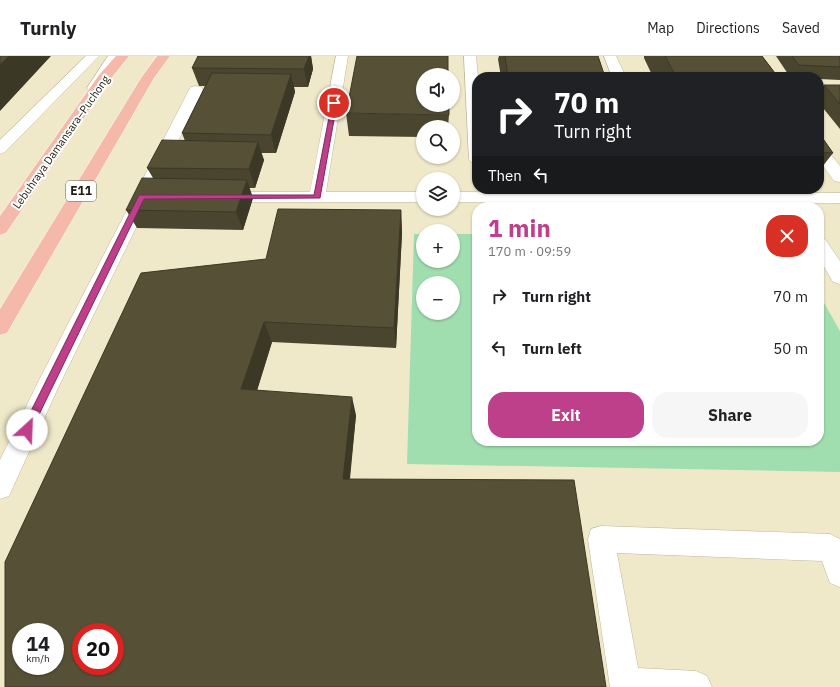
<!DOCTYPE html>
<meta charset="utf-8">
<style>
:root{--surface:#fff;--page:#f6f6f6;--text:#202124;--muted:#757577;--line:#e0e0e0;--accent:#be3f8a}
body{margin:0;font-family:"IBM Plex Sans",sans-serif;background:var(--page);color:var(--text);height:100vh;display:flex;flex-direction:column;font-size:15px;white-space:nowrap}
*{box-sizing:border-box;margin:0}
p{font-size:13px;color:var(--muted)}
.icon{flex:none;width:22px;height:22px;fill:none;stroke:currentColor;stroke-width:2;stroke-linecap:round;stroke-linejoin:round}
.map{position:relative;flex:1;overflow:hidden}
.drawer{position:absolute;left:472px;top:146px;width:352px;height:244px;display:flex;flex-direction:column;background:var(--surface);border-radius:16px;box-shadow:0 1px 3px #0004}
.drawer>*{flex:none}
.top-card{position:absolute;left:472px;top:16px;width:352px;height:122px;border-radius:16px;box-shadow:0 1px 3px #0004;background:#202124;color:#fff;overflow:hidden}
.fabs{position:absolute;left:416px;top:12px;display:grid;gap:8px}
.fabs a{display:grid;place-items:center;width:44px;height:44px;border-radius:50%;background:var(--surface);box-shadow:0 1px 3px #0004;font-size:20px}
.speed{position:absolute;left:12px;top:567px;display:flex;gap:8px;font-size:20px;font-weight:700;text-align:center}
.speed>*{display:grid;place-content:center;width:52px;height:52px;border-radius:50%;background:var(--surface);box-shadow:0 1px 3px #0004;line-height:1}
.speed small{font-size:10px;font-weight:400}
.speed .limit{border:6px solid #d22;background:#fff;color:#111}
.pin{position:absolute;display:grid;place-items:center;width:34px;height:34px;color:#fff;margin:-17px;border:2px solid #fff;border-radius:50%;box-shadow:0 1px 4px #0007}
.me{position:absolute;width:44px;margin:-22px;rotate:25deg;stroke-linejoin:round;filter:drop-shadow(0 0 3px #0008)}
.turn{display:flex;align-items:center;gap:14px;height:84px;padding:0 16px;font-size:18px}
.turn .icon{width:52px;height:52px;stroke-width:2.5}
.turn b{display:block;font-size:28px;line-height:34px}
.then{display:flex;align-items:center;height:38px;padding:0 16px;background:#0003;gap:8px;font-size:15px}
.round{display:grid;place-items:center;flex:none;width:42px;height:42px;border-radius:16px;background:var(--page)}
.overview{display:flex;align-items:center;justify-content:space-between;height:68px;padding:0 16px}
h1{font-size:24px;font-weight:800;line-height:30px;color:var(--accent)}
.button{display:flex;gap:8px;margin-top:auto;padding:8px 16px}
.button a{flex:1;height:46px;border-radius:16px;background:var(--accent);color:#fff;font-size:16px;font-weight:800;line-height:46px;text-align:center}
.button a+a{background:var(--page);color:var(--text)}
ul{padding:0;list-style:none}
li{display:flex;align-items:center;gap:12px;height:52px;padding:0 16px}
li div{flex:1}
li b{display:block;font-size:15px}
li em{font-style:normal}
header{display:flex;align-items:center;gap:24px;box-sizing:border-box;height:56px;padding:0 20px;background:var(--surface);border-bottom:1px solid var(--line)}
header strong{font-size:19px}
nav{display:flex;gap:22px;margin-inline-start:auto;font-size:14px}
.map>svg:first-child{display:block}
.green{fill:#a1deaf;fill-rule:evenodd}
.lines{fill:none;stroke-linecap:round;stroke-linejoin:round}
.minor-casing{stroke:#bdb799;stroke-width:1}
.highway-casing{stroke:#fff;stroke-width:1}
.minor{fill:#fff;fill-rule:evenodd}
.highway{fill:#f5b9a9;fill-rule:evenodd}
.wall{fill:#4a452e}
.shaded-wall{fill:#3c3826}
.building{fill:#565036;stroke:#3c3826;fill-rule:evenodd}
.route{fill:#be3f8a;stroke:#7c295a}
.labels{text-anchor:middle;stroke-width:4;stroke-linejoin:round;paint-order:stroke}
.far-street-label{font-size:11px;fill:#1f1d11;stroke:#fff}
.shield{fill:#fff;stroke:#626158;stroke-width:1}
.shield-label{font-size:12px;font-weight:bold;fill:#1f1d11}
</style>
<header>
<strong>Turnly</strong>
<nav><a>Map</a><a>Directions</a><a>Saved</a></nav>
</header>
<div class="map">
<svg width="840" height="631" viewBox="0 0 840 631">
<rect width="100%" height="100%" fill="#efe9ca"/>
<path class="green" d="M414,178H423V205H453V178H477V385H819V238L840,275V416L407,408ZM423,227H453V257H423Z"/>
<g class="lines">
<defs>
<path id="minor" d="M86,0H99L5,96L0,98V84Z
M108,0H120L99,35L94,36L89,35L87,32Z
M336,0H348L326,136H423V146H222L216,145L214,141L216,137L222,136H310Z
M464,0H476L478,21L477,108L471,106L469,103Z
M604,0H616L626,21H612Z
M196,30L201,31L203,34L58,332L9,440L0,443V404L39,324L189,34L191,31Z
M819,88L824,90L840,110V126L834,125L819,104Z
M453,136L840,137V147L453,146Z
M819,181L825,183L840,205V228L833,226L819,202Z
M601,470L830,478L840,483V531L830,527L822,505L617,497L638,612L696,615L707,620L712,631H610L588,483L591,473Z"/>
<path id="highway" d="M116,0H129L109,25L6,177L0,179V160L99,19Z
M157,0H170L154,22L7,277L0,279V253L141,22Z"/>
</defs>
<use href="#minor" class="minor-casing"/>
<use href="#highway" class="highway-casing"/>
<use href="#minor" class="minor"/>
<use href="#highway" class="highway"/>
</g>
<path class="wall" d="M198,0H311L313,13L308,31H294L295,36L276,97H261L264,104L255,132H249L253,142L243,174L137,172L126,154L153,122L147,112L185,85L182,77L205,30H199L192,12Z
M499,0H598L605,21H501L498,3Z
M644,0H762L778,21H653L644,2Z
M776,0H840V24L819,23V21H790Z
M824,29H840V73L819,47V37Z
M346,57L449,59L448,71H423V81L349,80Z
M819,77L833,97L819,115Z
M401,154L402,177L396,292L272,286L257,334L356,359L350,423L5,631L266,203Z"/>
<path class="shaded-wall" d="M9,0H51L0,55V9Z
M309,0H311L313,13L308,31L304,13Z
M291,18L295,36L276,97L271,79Z
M258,86L264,104L255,132L249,113Z
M247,124L253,142L243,174L236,156Z
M401,154L402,177L396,292L394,272Z
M264,266L272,286L252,351L241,333Z
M352,341L356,359L348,437L343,423Z"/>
<path class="building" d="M0,0H9L0,9Z
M198,0H309L304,13L192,12Z
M357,0H448V19H423V49H449V59L346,57Z
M505,0H598L605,21H508Z
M665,0H762L778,21H676Z
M792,0H840V11L799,9Z
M212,17L291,18L271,79L182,77Z
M824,29H840V48Z
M819,77L833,97L819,96Z
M162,84L258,86L249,113L147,112Z
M142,122L247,124L236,156L126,154Z
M278,153L401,154L394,272L264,266L241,333L352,341L343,423L574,424L606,631H5V506L141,217L266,203ZM21,576H55V610H21ZM81,576H115V610H81Z"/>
<path class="route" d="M332,46L337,47L320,142L144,143L30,377L27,378L23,377L22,374L23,371L139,139H314Z"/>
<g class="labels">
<g class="far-street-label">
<text transform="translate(61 86) rotate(-55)" y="4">Lebuhraya Damansara–Puchong</text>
</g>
<rect class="shield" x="66" y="125" width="30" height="20" rx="3"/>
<g class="shield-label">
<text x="81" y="139">E11</text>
</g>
</g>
</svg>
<div class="fabs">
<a><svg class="icon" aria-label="sound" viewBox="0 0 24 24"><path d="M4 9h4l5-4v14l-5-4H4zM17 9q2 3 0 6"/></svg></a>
<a><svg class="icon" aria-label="search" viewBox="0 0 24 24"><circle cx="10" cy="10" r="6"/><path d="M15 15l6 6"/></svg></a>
<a><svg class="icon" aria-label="layers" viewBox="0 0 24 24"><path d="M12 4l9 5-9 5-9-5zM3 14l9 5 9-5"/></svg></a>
<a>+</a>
<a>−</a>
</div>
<div class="speed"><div>14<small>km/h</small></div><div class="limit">20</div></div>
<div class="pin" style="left:334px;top:47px;background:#d93025"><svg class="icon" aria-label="arrive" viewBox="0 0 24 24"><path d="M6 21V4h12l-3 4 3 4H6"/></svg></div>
<svg class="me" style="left:27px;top:374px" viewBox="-20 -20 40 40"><circle r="19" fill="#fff"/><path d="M0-13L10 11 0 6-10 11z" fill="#be3f8a"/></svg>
<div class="top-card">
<div class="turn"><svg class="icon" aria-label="right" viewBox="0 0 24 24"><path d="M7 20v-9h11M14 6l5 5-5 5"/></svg><div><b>70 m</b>Turn right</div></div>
<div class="then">Then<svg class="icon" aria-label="left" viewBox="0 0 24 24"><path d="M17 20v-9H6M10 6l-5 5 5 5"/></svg></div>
</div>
<section class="drawer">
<div class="overview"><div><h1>1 min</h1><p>170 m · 09:59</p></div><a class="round" style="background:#d93025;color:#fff"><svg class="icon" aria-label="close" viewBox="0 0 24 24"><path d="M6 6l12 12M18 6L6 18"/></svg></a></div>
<ul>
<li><svg class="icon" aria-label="right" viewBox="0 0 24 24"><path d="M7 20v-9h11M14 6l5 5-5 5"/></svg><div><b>Turn right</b></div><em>70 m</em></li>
<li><svg class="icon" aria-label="left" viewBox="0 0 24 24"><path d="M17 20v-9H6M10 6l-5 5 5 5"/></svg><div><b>Turn left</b></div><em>50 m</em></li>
</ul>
<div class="button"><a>Exit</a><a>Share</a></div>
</section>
</div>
